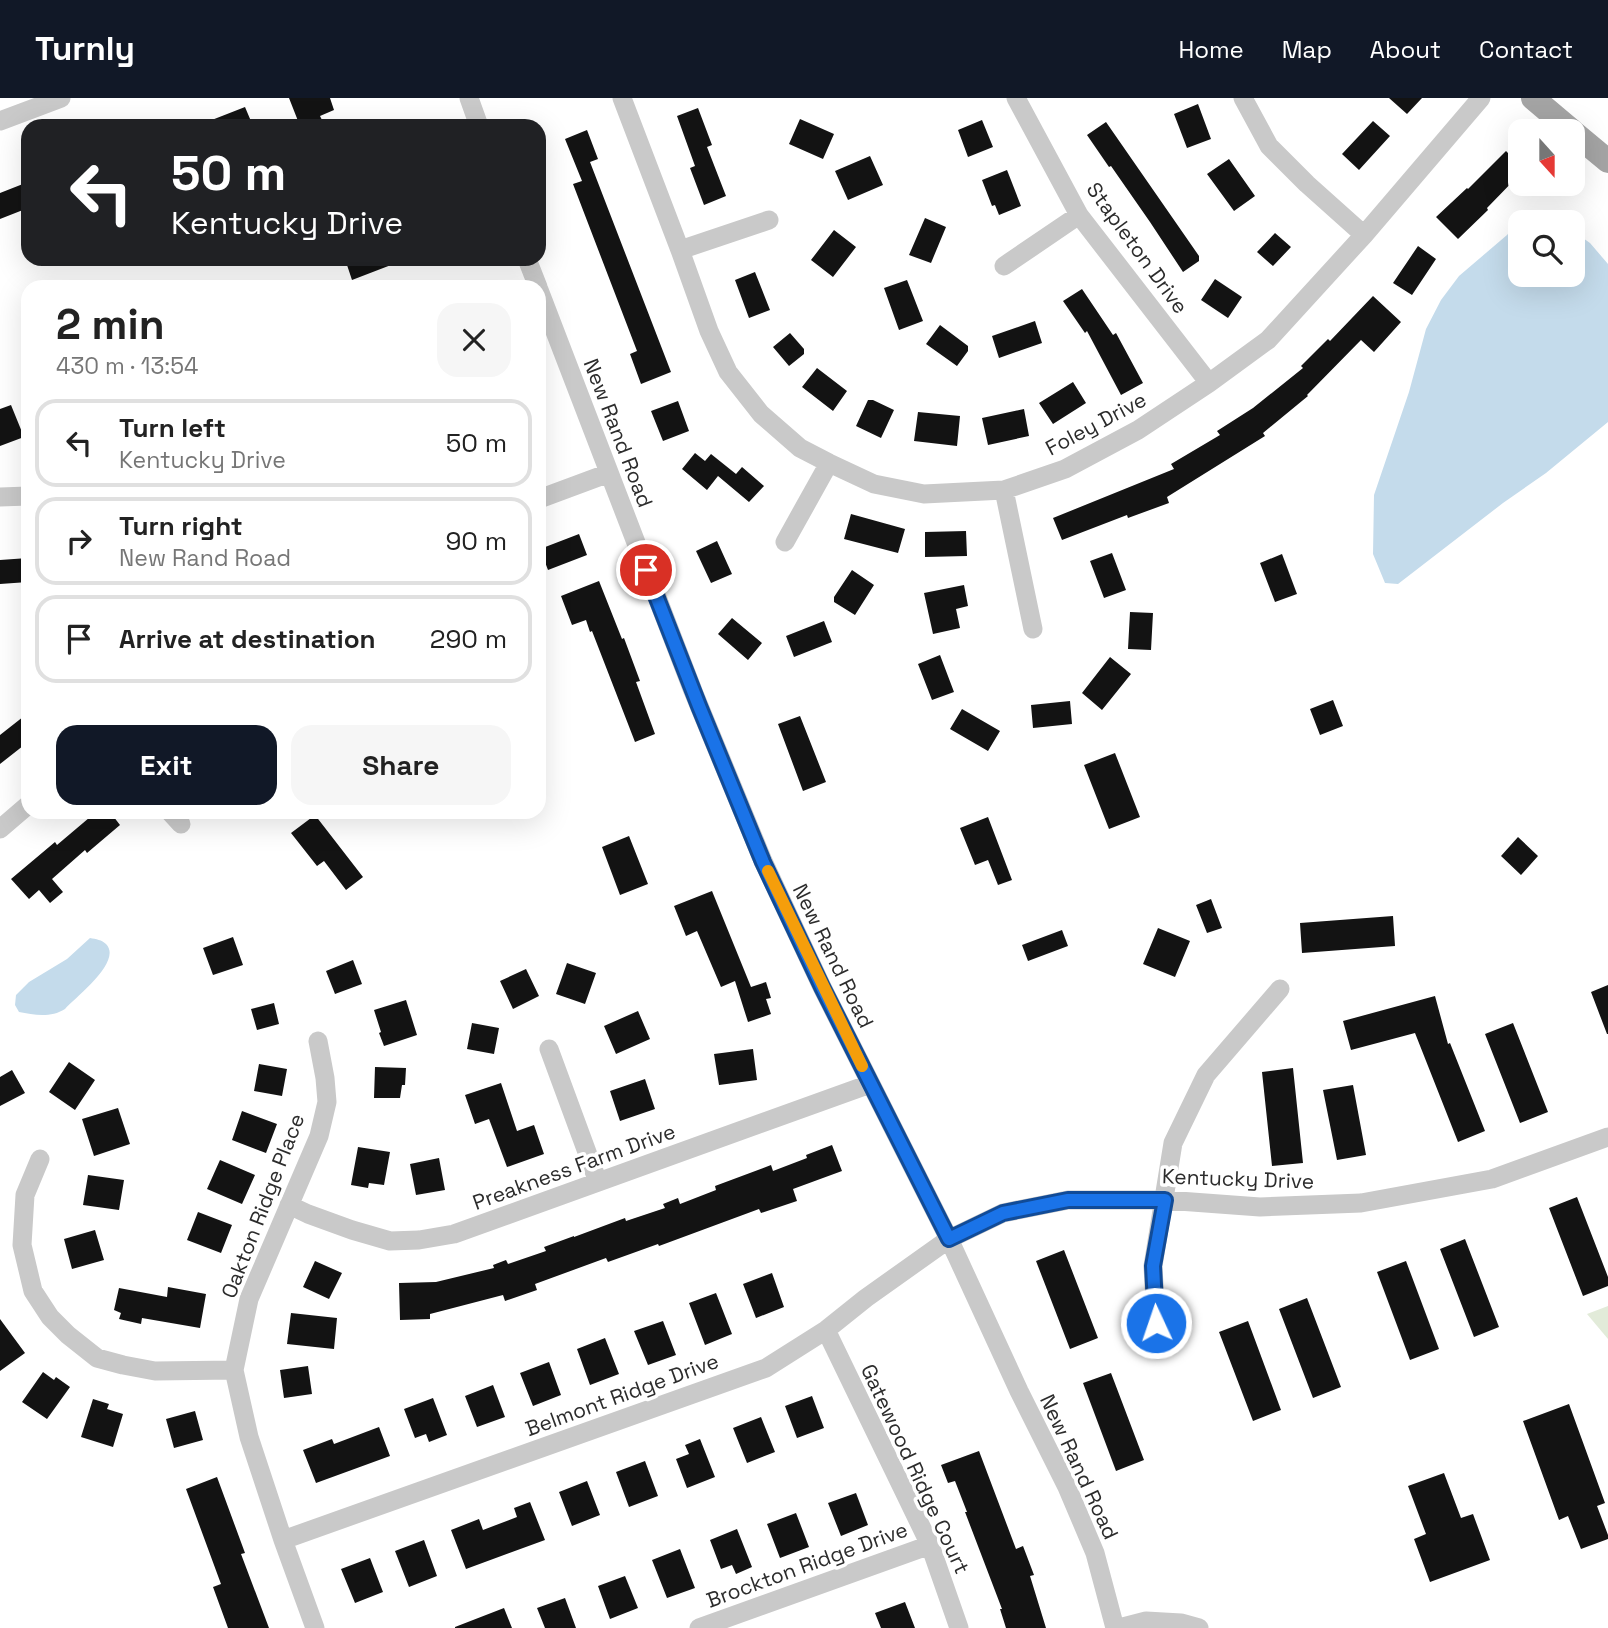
<!DOCTYPE html>
<meta charset="utf-8">
<style>
:root{--surface:#fff;--page:#f6f6f6;--text:#222;--muted:#767676;--line:#e0e0e0;--accent:#111827}
body{margin:0;font-family:"Space Grotesk",sans-serif;background:var(--page);color:var(--text);height:100vh;display:flex;flex-direction:column;font-size:26px;white-space:nowrap}
*{box-sizing:border-box;margin:0}
p{font-size:23px;color:var(--muted)}
.icon{flex:none;width:38px;height:38px;fill:none;stroke:currentColor;stroke-width:2;stroke-linecap:round;stroke-linejoin:round}
.map{position:relative;flex:1;overflow:hidden}
.details{position:absolute;left:21px;top:182px;width:525px;height:539px;display:flex;flex-direction:column;background:var(--surface);border-radius:21px;box-shadow:0 7px 28px #0002}
.details>*{flex:none}
.banner{position:absolute;left:21px;top:21px;width:525px;height:147px;border-radius:21px;box-shadow:0 7px 28px #0002;background:#202124;color:#fff;overflow:hidden}
.needle{width:46px;rotate:159deg}
.fabs{position:absolute;left:1508px;top:21px;display:grid;gap:14px}
.fabs a{display:grid;place-items:center;width:77px;height:77px;border-radius:14px;background:var(--surface);box-shadow:0 7px 28px #0002;font-size:35px}
.pin{position:absolute;display:grid;place-items:center;width:60px;height:60px;color:#fff;margin:-30px;border:4px solid #fff;border-radius:50%;box-shadow:0 2px 7px #0007}
.me{position:absolute;width:77px;margin:-38px;rotate:357deg;stroke-linejoin:round;filter:drop-shadow(0 0 5px #0008)}
.turn{display:flex;align-items:center;gap:24px;height:147px;padding:0 35px;font-size:32px}
.turn .icon{width:91px;height:91px;stroke-width:2.5}
.turn b{display:block;font-size:49px;line-height:60px}
.round{display:grid;place-items:center;flex:none;width:74px;height:74px;border-radius:21px;background:var(--page)}
.overview{display:flex;align-items:center;justify-content:space-between;height:119px;padding:0 35px}
h1{font-size:42px;font-weight:700;line-height:52px}
.action{display:flex;gap:14px;margin-top:auto;padding:14px 35px}
.action a{flex:1;height:80px;border-radius:21px;background:var(--accent);color:#fff;font-size:28px;font-weight:700;line-height:80px;text-align:center}
.action a+a{background:var(--page);color:var(--text)}
ul{padding:0;list-style:none}
li{display:flex;align-items:center;gap:21px;height:88px;margin:0 14px 10px;padding:0 21px;border:4px solid var(--line);border-radius:21px}
li div{flex:1}
li b{display:block;font-size:26px}
li em{font-style:normal}
header{display:flex;align-items:center;gap:42px;box-sizing:border-box;height:98px;padding:0 35px;background:var(--accent);color:#fff}
header strong{font-size:33px}
nav{display:flex;gap:38px;margin-inline-start:auto;font-size:24px}
.map>svg:first-child{display:block}
.green{fill:#e2ebd9}
.water{fill:#c4dbeb}
.building{fill:#131313}
.lines{fill:none;stroke-linecap:round;stroke-linejoin:round}
.minor{stroke:#c9c9c9;stroke-width:19}
.major{stroke:#a4a4a4;stroke-width:24}
.route-casing{stroke:#114b97;stroke-width:18}
.route{stroke:#1a73e8;stroke-width:12}
.slow{stroke:#f59e0b;stroke-width:12}
.labels{text-anchor:middle;stroke-width:7;stroke-linejoin:round;paint-order:stroke}
.street-label{font-size:21px;fill:#2c2c2c;stroke:#fff}
</style>
<header>
<strong>Turnly</strong>
<nav><a>Home</a><a>Map</a><a>About</a><a>Contact</a></nav>
</header>
<div class="map">
<svg width="1608" height="1530" viewBox="0 0 1608 1530">
<rect width="100%" height="100%" fill="#fff"/>
<path class="green" d="M1608,1208V1241L1587,1216Z"/>
<path class="water" d="M1539,113L1553,118L1562,124H1521V177H1573V133L1590,145L1608,166V324L1546,375L1503,405L1398,486L1385,485L1373,456L1374,397L1409,294L1426,231L1441,202L1459,178L1507,137L1523,119Z
M90,840C96,841 102,842 106,846C123,863 76,899 65,911C51,920 34,917 19,914L15,907L16,897L29,884L67,861Z"/>
<path class="building" d="M289,0H330L334,12L320,18L322,22L308,28H300Z
M1389,0H1422L1407,16Z
M1198,6L1211,41L1187,50L1174,16Z
M245,9L253,28H199V27Z
M698,10L712,47L707,49L726,98L704,107L690,70L695,68L677,18Z
M800,21L834,36L823,61L789,46Z
M982,22L993,49L968,59L958,32Z
M1373,23L1390,38L1359,72L1342,56Z
M1106,24L1199,158V163L1183,174L1150,124L1111,68L1109,69L1087,37Z
M587,32L598,61L590,64L671,274L641,286L630,256L637,253L573,86L582,83L565,41Z
M1506,53L1521,68V75L1487,110L1488,112L1458,141L1436,119L1467,90L1468,91Z
M870,58L883,87L848,102L835,73Z
M1229,61L1255,98L1234,113L1207,76Z
M1007,72L1021,108L999,117L995,107L992,108L982,82Z
M28,84V110L0,121V95Z
M925,120L946,129L931,165L909,157Z
M834,132L856,149L833,179L811,162Z
M1275,135L1291,149L1273,168L1257,154Z
M1418,148L1436,161L1412,197L1393,185Z
M345,161H404V162L352,182Z
M755,174L770,212L749,220L735,182Z
M1215,181L1242,199L1228,220L1201,202Z
M907,182L923,223L899,232L884,190Z
M1082,191L1113,237L1116,235L1143,285L1121,297L1087,233L1085,235L1063,203Z
M1373,198L1401,224L1374,254L1361,242L1307,297L1308,298L1263,335L1265,338L1167,399L1169,405L1128,420L1127,417L1062,442L1053,420L1174,371L1171,366L1220,337L1217,333L1253,310L1303,270L1301,268L1328,241L1330,243Z
M1035,223L1042,245L999,260L992,238Z
M940,227L968,248V253L957,268L926,246Z
M790,235L804,251V256L789,268L773,249Z
M817,270L847,293L833,313L802,289Z
M1073,284L1086,305L1053,326L1039,305Z
M868,302H873L894,312L881,340L856,328Z
M678,303L689,333L663,343L651,313Z
M11,307L24,339L0,348V311Z
M1024,311L1029,338L988,347L982,320Z
M918,314L960,318L957,348L914,343Z
M695,355L705,363L711,356L736,376L742,369L764,388L749,404L718,378L707,392L682,371Z
M851,416L905,431L898,455L844,441Z
M966,433L967,458L925,459V434Z
M579,436L587,457L548,472L540,451Z
M717,443L732,476L711,485L696,453Z
M1112,455L1126,492L1104,500L1090,463Z
M1282,456L1297,496L1275,504L1260,465Z
M28,460V484L0,486V462Z
M852,472L874,487L855,517L834,504V499Z
M599,483L622,541L624,540L640,583L636,584L655,636L635,644L592,533L590,534L586,522L572,527L561,498Z
M964,487L968,508L956,511L960,530L933,536L924,495Z
M1130,514L1153,515L1151,552L1128,551Z
M732,520L762,545L748,562L718,536Z
M824,523L832,544L794,559L786,538Z
M940,557L954,594L932,602L918,566Z
M1110,559L1131,576L1102,612L1082,595Z
M1333,602L1343,628L1320,637L1310,611Z
M1070,603L1072,626L1033,630L1031,607Z
M962,611L1000,633L988,653L950,631Z
M28,615V644L0,666V637Z
M800,618L826,684L803,693L778,626Z
M1115,655L1140,719L1109,731L1084,667Z
M96,714H110L120,727L87,755L85,752L52,781L63,794L50,805L39,792L29,801L11,781L55,744L57,747Z
M315,717L363,779L346,792L324,763L317,768L291,735Z
M988,719L1012,782L998,787L988,762L975,767L960,730Z
M629,738L648,786L620,797L602,749Z
M1518,739L1538,758L1521,777L1501,758Z
M712,793L751,889L766,884L771,900L766,901L771,916L748,924L735,883L721,889L697,833L686,838L674,808Z
M1211,801L1222,830L1207,835L1196,807Z
M1393,818L1395,848L1302,855L1300,825Z
M1158,830L1190,843L1175,879L1143,866Z
M1062,832L1068,848L1028,863L1022,847Z
M233,839L243,867L213,877L203,850Z
M353,862L362,886L335,896L326,873Z
M567,865L596,875L585,906L556,896Z
M526,871L539,898L513,911L500,883Z
M1608,887V936H1607L1591,894Z
M1435,898L1448,946L1450,945L1485,1033L1458,1044L1415,935L1351,952L1343,923Z
M406,902L417,937L384,948L379,935L381,934L374,912Z
M274,905L279,926L257,932L251,911Z
M638,913L650,941L616,956L604,928Z
M472,925L499,930L494,956L467,951Z
M1513,925L1548,1014L1520,1025L1485,936Z
M753,951L757,982L719,987L714,956Z
M69,964L95,982L75,1012L49,994Z
M259,966L287,971L282,998L254,993Z
M375,969L406,970L405,987H402L400,1000H374Z
M1293,970L1303,1065L1272,1068L1262,974Z
M12,972L25,995L0,1008V979Z
M645,981L655,1011L620,1023L610,993Z
M501,985L517,1033L534,1027L544,1056L507,1069L489,1021L475,1026L465,997Z
M1353,987L1366,1057L1337,1062L1323,992Z
M118,1010L130,1046L94,1058L82,1021Z
M242,1013L277,1026L266,1055L232,1042Z
M832,1047L842,1073L793,1091L797,1103L761,1115L759,1111L659,1148L658,1146L608,1164L606,1160L535,1186L537,1192L505,1203L503,1197L430,1216V1221L400,1222L399,1185L436,1184L494,1170L493,1167L506,1162L508,1166L546,1153L544,1149L574,1138V1139L625,1120L626,1123L665,1110L663,1106L678,1100L680,1106L716,1092L715,1088L771,1067L773,1073L807,1060L806,1057Z
M358,1049L390,1054L384,1087L369,1085L368,1090L351,1087Z
M439,1060L445,1092L416,1097L410,1066Z
M220,1062L255,1077L242,1106L207,1091Z
M88,1077L124,1082L119,1112L83,1107Z
M1577,1099L1608,1179V1188L1583,1198L1549,1110Z
M198,1114L232,1127L221,1155L187,1142Z
M95,1132L104,1162L72,1171L64,1141Z
M1465,1141L1499,1229L1474,1239L1440,1151Z
M1064,1152L1098,1240L1070,1251L1036,1163Z
M315,1163L342,1175L329,1201L303,1189Z
M1406,1163L1439,1251L1410,1262L1377,1174Z
M772,1175L784,1209L756,1220L743,1186Z
M168,1189L206,1196L200,1230L142,1220L141,1226L119,1221L121,1215L114,1212L119,1190L167,1199Z
M716,1195L732,1236L705,1247L689,1205Z
M1307,1200L1341,1289L1313,1300L1279,1211Z
M291,1215L337,1220L334,1251L287,1246Z
M0,1221L25,1255L0,1273Z
M663,1223L676,1257L648,1267L634,1233Z
M1248,1223L1281,1312L1253,1323L1219,1234Z
M605,1240L619,1276L590,1287L577,1251Z
M549,1264L561,1297L533,1308L520,1275Z
M308,1268L312,1296L284,1300L280,1272Z
M43,1274L54,1282L56,1279L70,1289L47,1321L22,1304Z
M1111,1275L1144,1362L1116,1373L1083,1285Z
M493,1287L505,1319L477,1329L465,1298Z
M812,1298L824,1330L797,1340L785,1308Z
M433,1300L447,1337L429,1344L426,1336L415,1340L404,1311Z
M93,1301L109,1306L107,1311L123,1316L113,1349L81,1339Z
M1569,1306L1605,1405L1597,1408L1608,1437V1441L1581,1451L1568,1418L1559,1422L1523,1323Z
M195,1313L203,1342L174,1350L166,1321Z
M761,1319L775,1354L747,1365L733,1330Z
M379,1329L390,1358L316,1385L303,1352L332,1341L334,1346Z
M700,1341L715,1379L687,1390L676,1361L689,1356L685,1347Z
M979,1353L1016,1451L1023,1448L1034,1477L1030,1478L1046,1530H1006L1000,1511H1002L965,1414H967L955,1383L948,1385L941,1367Z
M645,1363L658,1398L629,1409L616,1374Z
M1444,1375L1461,1420L1473,1416L1490,1462L1430,1484L1414,1441L1426,1436L1408,1388Z
M217,1379L245,1455L241,1456L269,1530H228L213,1489L221,1486L186,1391Z
M587,1383L600,1417L572,1428L559,1394Z
M856,1395L868,1427L841,1438L828,1405Z
M530,1404L545,1442L466,1471L451,1432L479,1421L483,1432L517,1419L514,1410Z
M796,1415L809,1449L780,1460L767,1426Z
M737,1431L752,1469L736,1476L732,1467L721,1471L710,1442Z
M424,1442L437,1478L409,1489L395,1453Z
M680,1451L695,1490L667,1500L652,1462Z
M370,1460L383,1494L355,1505L341,1471Z
M625,1478L638,1510L610,1521L598,1488Z
M565,1500L576,1530H545L537,1510Z
M905,1504L915,1530H881L875,1515Z
M504,1510L512,1530H455V1529Z"/>
<g class="lines">
<path class="minor" d="M469,0L479,28
M622,0L680,152L709,233L728,274L761,316L800,350L829,365L874,386L924,396L1004,392L1065,371L1138,332L1209,285L1268,242L1364,137L1481,0
M1016,0L1079,117L1209,285
M1243,0L1269,48L1307,86L1364,137
M0,23L61,0
M680,152L769,122
M527,161L538,189
M1004,168L1079,117
M539,192L693,593L763,763L822,889L949,1141L1019,1293L1067,1389L1095,1455L1115,1530
M1004,392L1033,531
M0,399L28,398
M539,401L609,375
M785,444L829,365
M170,714L181,726
M0,731L28,707
M549,951L598,1084
M40,1061L25,1097L22,1147L33,1193L50,1219L68,1237L97,1260L123,1267L155,1273L234,1272
M289,1107L308,1116L352,1132L390,1143L419,1142L454,1136L870,986
M1156,1225L1153,1168L1173,1045L1206,977L1280,891
M826,1232L930,1447L959,1530
M283,1442L766,1270L826,1232L866,1200L949,1141L1003,1115L1068,1102H1165L1260,1109L1361,1105L1492,1081L1608,1039
M315,1530L283,1442L249,1339L234,1272L249,1201L319,1038L327,1004L325,980L318,943
M699,1530L930,1447
M1119,1530L1146,1523L1181,1525L1199,1530"/>
<path class="major" d="M1533,0L1572,33
M1573,34L1608,63"/>
</g>
<g class="lines">
<defs>
<path id="route" d="M646,472L699,608L763,764L822,889L949,1141L1003,1115L1068,1102H1165L1153,1168L1156,1225"/>
</defs>
<use href="#route" class="route-casing"/>
<use href="#route" class="route"/>
<path class="slow" d="M768,773L862,968"/>
</g>
<g class="labels">
<g class="street-label">
<text transform="translate(1137 150) rotate(54)" y="7">Stapleton Drive</text>
<text transform="translate(1096 326) rotate(-28)" y="7">Foley Drive</text>
<text transform="translate(618 335) rotate(69)" y="7">New Rand Road</text>
<text transform="translate(833 858) rotate(64)" y="7">New Rand Road</text>
<text transform="translate(574 1069) rotate(-20)" y="7">Preakness Farm Drive</text>
<text transform="translate(1238 1081) rotate(2)" y="7">Kentucky Drive</text>
<text transform="translate(263 1108) rotate(-69)" y="7">Oakton Ridge Place</text>
<text transform="translate(622 1297) rotate(-20)" y="7">Belmont Ridge Drive</text>
<text transform="translate(1079 1369) rotate(65)" y="7">New Rand Road</text>
<text transform="translate(915 1371) rotate(65)" y="7">Gatewood Ridge Court</text>
<text transform="translate(807 1467) rotate(-20)" y="7">Brockton Ridge Drive</text>
</g>
</g>
</svg>
<div class="fabs">
<a><svg class="needle" viewBox="-14 -14 28 28"><path d="M0-13l5 13h-10z" fill="#e53935"/><path d="M0 13l5-13h-10z" fill="#767676"/></svg></a>
<a><svg class="icon" aria-label="search" viewBox="0 0 24 24"><circle cx="10" cy="10" r="6"/><path d="M15 15l6 6"/></svg></a>
</div>
<div class="pin" style="left:646px;top:472px;background:#d93025"><svg class="icon" aria-label="arrive" viewBox="0 0 24 24"><path d="M6 21V4h12l-3 4 3 4H6"/></svg></div>
<svg class="me" style="left:1156px;top:1225px" viewBox="-20 -20 40 40"><circle r="17" fill="#1a73e8" stroke="#fff" stroke-width="3"/><path d="M0-11L8 9 0 5-8 9z" fill="#fff"/></svg>
<div class="banner">
<div class="turn"><svg class="icon" aria-label="left" viewBox="0 0 24 24"><path d="M17 20v-9H6M10 6l-5 5 5 5"/></svg><div><b>50 m</b>Kentucky Drive</div></div>
</div>
<section class="details">
<div class="overview"><div><h1>2 min</h1><p>430 m · 13:54</p></div><a class="round"><svg class="icon" aria-label="close" viewBox="0 0 24 24"><path d="M6 6l12 12M18 6L6 18"/></svg></a></div>
<ul>
<li><svg class="icon" aria-label="left" viewBox="0 0 24 24"><path d="M17 20v-9H6M10 6l-5 5 5 5"/></svg><div><b>Turn left</b><p>Kentucky Drive</p></div><em>50 m</em></li>
<li><svg class="icon" aria-label="right" viewBox="0 0 24 24"><path d="M7 20v-9h11M14 6l5 5-5 5"/></svg><div><b>Turn right</b><p>New Rand Road</p></div><em>90 m</em></li>
<li><svg class="icon" aria-label="arrive" viewBox="0 0 24 24"><path d="M6 21V4h12l-3 4 3 4H6"/></svg><div><b>Arrive at destination</b></div><em>290 m</em></li>
</ul>
<div class="action"><a>Exit</a><a>Share</a></div>
</section>
</div>
